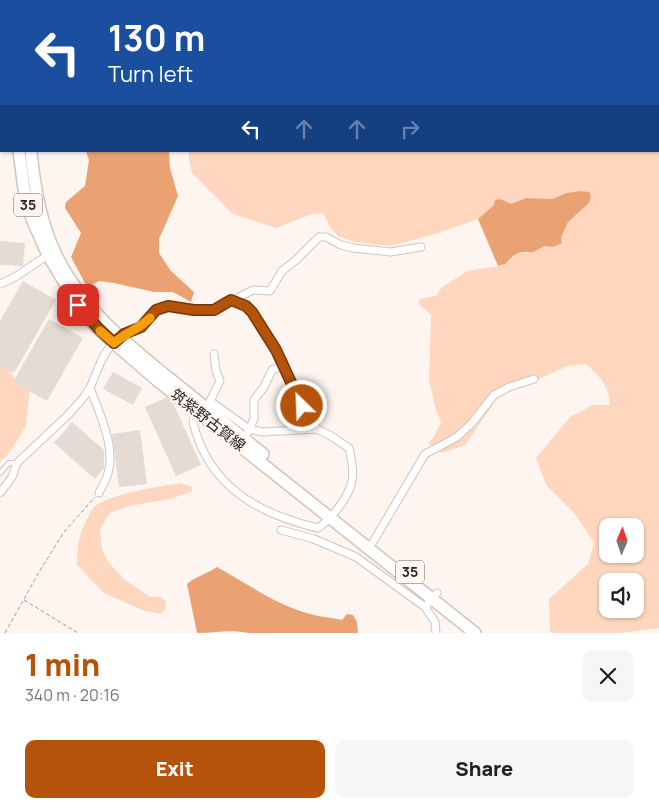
<!DOCTYPE html>
<meta charset="utf-8">
<style>
:root{--surface:#fff;--page:#f6f6f6;--text:#222;--muted:#767676;--accent:#b45309}
body{margin:0;font-family:Manrope,"Noto Sans JP",sans-serif;background:var(--page);color:var(--text);height:100vh;display:flex;flex-direction:column;font-size:19px;white-space:nowrap}
*{box-sizing:border-box;margin:0}
p{font-size:16px;color:var(--muted)}
.icon{flex:none;width:28px;height:28px;fill:none;stroke:currentColor;stroke-width:2;stroke-linecap:round;stroke-linejoin:round}
.map{position:relative;height:633px;overflow:hidden}
.side{display:flex;flex-direction:column;background:var(--surface);flex:1}
.side>*{flex:none}
.top-card{position:absolute;left:0px;top:0px;width:660px;height:152px;box-shadow:0 1px 4px #0004;background:#1a4fa0;color:#fff;overflow:hidden}
.needle{width:32px;rotate:2deg}
.tools{position:absolute;left:599px;top:518px;display:grid;gap:10px}
.tools a{display:grid;place-items:center;width:45px;height:45px;border-radius:10px;background:var(--surface);box-shadow:0 1px 4px #0004;font-size:25px}
.pin{position:absolute;display:grid;place-items:center;width:42px;height:42px;color:#fff;margin:-21px;border-radius:10px;box-shadow:0 2px 8px #0006}
.me{position:absolute;width:55px;margin:-28px;rotate:336deg;stroke-linejoin:round;filter:drop-shadow(0 0 4px #0008)}
.turn{display:flex;align-items:center;gap:18px;height:105px;padding:0 25px;font-size:22px}
.turn .icon{width:65px;height:65px;stroke-width:2.5}
.turn b{display:block;font-size:35px;line-height:42px}
.lanes{display:flex;align-items:center;height:48px;padding:0 25px;background:#0003;justify-content:center;gap:25px;direction:ltr}
.lanes .off{opacity:.35}
.round{display:grid;place-items:center;flex:none;width:52px;height:52px;border-radius:10px;background:var(--page)}
.summary{display:flex;align-items:center;justify-content:space-between;height:85px;padding:0 25px}
h1{font-size:30px;font-weight:800;line-height:38px;color:var(--accent)}
.cta{display:flex;gap:10px;margin-top:auto;padding:10px 25px}
.cta a{flex:1;height:58px;border-radius:10px;background:var(--accent);color:#fff;font-size:20px;font-weight:800;line-height:58px;text-align:center}
.cta a+a{background:var(--page);color:var(--text)}
.map>svg:first-child{display:block}
.green{fill:#fed7be;fill-rule:evenodd}
.water{fill:#eba272}
.building{fill:#e5dbd5}
.lines{fill:none;stroke-linecap:round;stroke-linejoin:round}
.service-casing{stroke:#cfc5be;stroke-width:6}
.minor-casing{stroke:#cfc5be;stroke-width:9}
.primary-casing{stroke:#cfc5be;stroke-width:14}
.path{stroke:#a19a96;stroke-width:1;stroke-dasharray:4 2.5;stroke-linecap:butt}
.service{stroke:#fff;stroke-width:4}
.minor{stroke:#fff;stroke-width:7}
.primary{stroke:#fff;stroke-width:11}
.route-casing{stroke:#753606;stroke-width:12}
.route{stroke:#b45309;stroke-width:9}
.slow{stroke:#f59e0b;stroke-width:9}
.labels{text-anchor:middle;stroke-width:5;stroke-linejoin:round;paint-order:stroke}
.shield{fill:#fef5f0;stroke:#68625f;stroke-width:1}
.shield-label{font-size:14px;font-weight:bold;fill:#272321}
.street-label{font-size:15px;fill:#272321;stroke:#fef5f0}
</style>
<div class="map">
<svg width="659" height="633" viewBox="0 0 659 633">
<rect width="100%" height="100%" fill="#fef5f0"/>
<path class="green" d="M241,0H560V1H242Z
M656,0H659V628L621,633H553L550,631L549,599L588,564L594,543L575,514L546,485L536,458L570,417L593,405H610C609,385 600,377 586,364L568,366L498,397L465,445L442,453L428,443L434,437L441,422L436,410L429,380L431,315L419,304V299L436,296L441,288L467,271L499,266L505,264L514,255L521,252L527,253L545,246L553,247L562,243L561,239L568,222L589,203L580,191L567,193L552,199L526,198L511,204L494,205L478,219L439,233L390,246L354,242L338,236L330,227L323,213L312,214L276,228L233,214L192,173L189,160V151H659V1H654ZM608,526H635V554H608ZM608,581H635V609H608Z
M4,362L16,380L30,389L26,426L7,456L0,461V364Z
M180,483L193,487L191,492L170,499L129,506L110,513L100,529L102,550L110,564L124,579L150,597H160L166,601L165,609L161,614L142,610L104,593L77,565C77,547 79,533 88,517C90,514 91,509 94,507C111,493 158,487 180,483Z"/>
<path class="water" d="M86,151H169L170,168L178,196L159,239V253L171,271L194,292L191,302L173,292H154L114,283L99,281L87,287L71,257L81,233L65,208L66,202L85,186L89,160Z
M580,191L589,192L591,196L589,203L568,222L561,238L562,243L553,247L545,246L533,252H521L514,255L505,264L498,266L478,219L494,205L495,200L500,199L511,204L526,198L552,199L567,193Z
M217,567C246,583 275,604 307,613C318,617 330,617 342,620L347,614L353,615L357,622L358,633H248C232,629 214,633 197,633L187,584C196,576 207,574 217,567Z"/>
<path class="building" d="M0,241L25,243L23,266L0,265Z
M23,281L56,300L14,373L0,365V321Z
M49,319L83,338L47,401L13,382Z
M113,372L142,388L133,405L103,389Z
M170,396L201,465L176,476L145,407Z
M72,422L104,450V468L95,479L54,443Z
M140,430L147,484L119,487L112,434Z"/>
<g class="lines">
<defs>
<path id="service" d="M0,473L9,463H17"/>
<path id="minor" d="M644,1V0
M0,284L15,277L51,253
M231,300L246,305L252,312L276,350L302,406L313,420L317,429
M90,388C100,415 118,450 106,479C104,484 101,488 99,493
M198,411L194,416L193,422C208,486 258,514 318,528C326,523 329,519 335,512C354,489 356,477 349,448L331,436L317,429L263,432L249,429L210,401L220,381L216,371L214,354
M248,432L254,419V400L264,387L272,370L284,365
M0,493L12,477L17,463L69,414L83,398L90,388L102,359L109,348L124,334L141,327L156,310L167,307L194,310H214L253,290L270,291L282,271L296,260L319,237H326L341,245L353,248L391,252L421,247
M281,530L314,539L356,557L425,607
M373,542L425,454L457,437L472,423L494,395L509,387L534,379
M436,633L435,622L425,607L437,593"/>
<path id="primary" d="M40,1V0
M50,1V0
M19,151L24,189L32,219L48,255L78,305L98,329L158,381L475,633
M31,151C34,185 41,224 56,255C82,308 121,339 165,375C198,402 231,428 263,454"/>
</defs>
<use href="#service" class="service-casing"/>
<use href="#minor" class="minor-casing"/>
<use href="#primary" class="primary-casing"/>
<path class="path" d="M24,600L78,633
M5,633L39,572L64,532L95,497"/>
<use href="#service" class="service"/>
<use href="#minor" class="minor"/>
<use href="#primary" class="primary"/>
</g>
<g class="lines">
<defs>
<path id="route" d="M78,305L98,328L114,343L124,334L141,327L156,310L168,306L194,310H214L231,300L246,306L252,312L276,350L302,406"/>
</defs>
<use href="#route" class="route-casing"/>
<use href="#route" class="route"/>
<path class="slow" d="M100,331L114,343C125,333 139,329 150,318"/>
</g>
<g class="labels">
<g class="shield">
<rect x="14" y="193.5" width="28" height="23" rx="4"/>
<rect x="396" y="560.5" width="28" height="23" rx="4"/>
</g>
<g class="shield-label">
<text x="28" y="210">35</text>
<text x="410" y="577">35</text>
</g>
<g class="street-label">
<text transform="translate(208 420) rotate(38)" y="5">筑紫野古賀線</text>
</g>
</g>
</svg>
<div class="tools">
<a><svg class="needle" viewBox="-14 -14 28 28"><path d="M0-13l5 13h-10z" fill="#e53935"/><path d="M0 13l5-13h-10z" fill="#767676"/></svg></a>
<a><svg class="icon" aria-label="sound" viewBox="0 0 24 24"><path d="M4 9h4l5-4v14l-5-4H4zM17 9q2 3 0 6"/></svg></a>
</div>
<div class="pin" style="left:78px;top:305px;background:#d93025"><svg class="icon" aria-label="arrive" viewBox="0 0 24 24"><path d="M6 21V4h12l-3 4 3 4H6"/></svg></div>
<svg class="me" style="left:302px;top:406px" viewBox="-20 -20 40 40"><circle r="17" fill="#b45309" stroke="#fff" stroke-width="3"/><path d="M0-11L8 9 0 5-8 9z" fill="#fff"/></svg>
<div class="top-card">
<div class="turn"><svg class="icon" aria-label="left" viewBox="0 0 24 24"><path d="M17 20v-9H6M10 6l-5 5 5 5"/></svg><div><b>130 m</b>Turn left</div></div>
<div class="lanes"><svg class="icon" aria-label="left" viewBox="0 0 24 24"><path d="M17 20v-9H6M10 6l-5 5 5 5"/></svg><svg class="icon off" aria-label="ahead" viewBox="0 0 24 24"><path d="M12 20V5M6 11l6-6 6 6"/></svg><svg class="icon off" aria-label="ahead" viewBox="0 0 24 24"><path d="M12 20V5M6 11l6-6 6 6"/></svg><svg class="icon off" aria-label="right" viewBox="0 0 24 24"><path d="M7 20v-9h11M14 6l5 5-5 5"/></svg></div>
</div>
</div>
<section class="side">
<div class="summary"><div><h1>1 min</h1><p>340 m · 20:16</p></div><a class="round"><svg class="icon" aria-label="close" viewBox="0 0 24 24"><path d="M6 6l12 12M18 6L6 18"/></svg></a></div>
<div class="cta"><a>Exit</a><a>Share</a></div>
</section>
